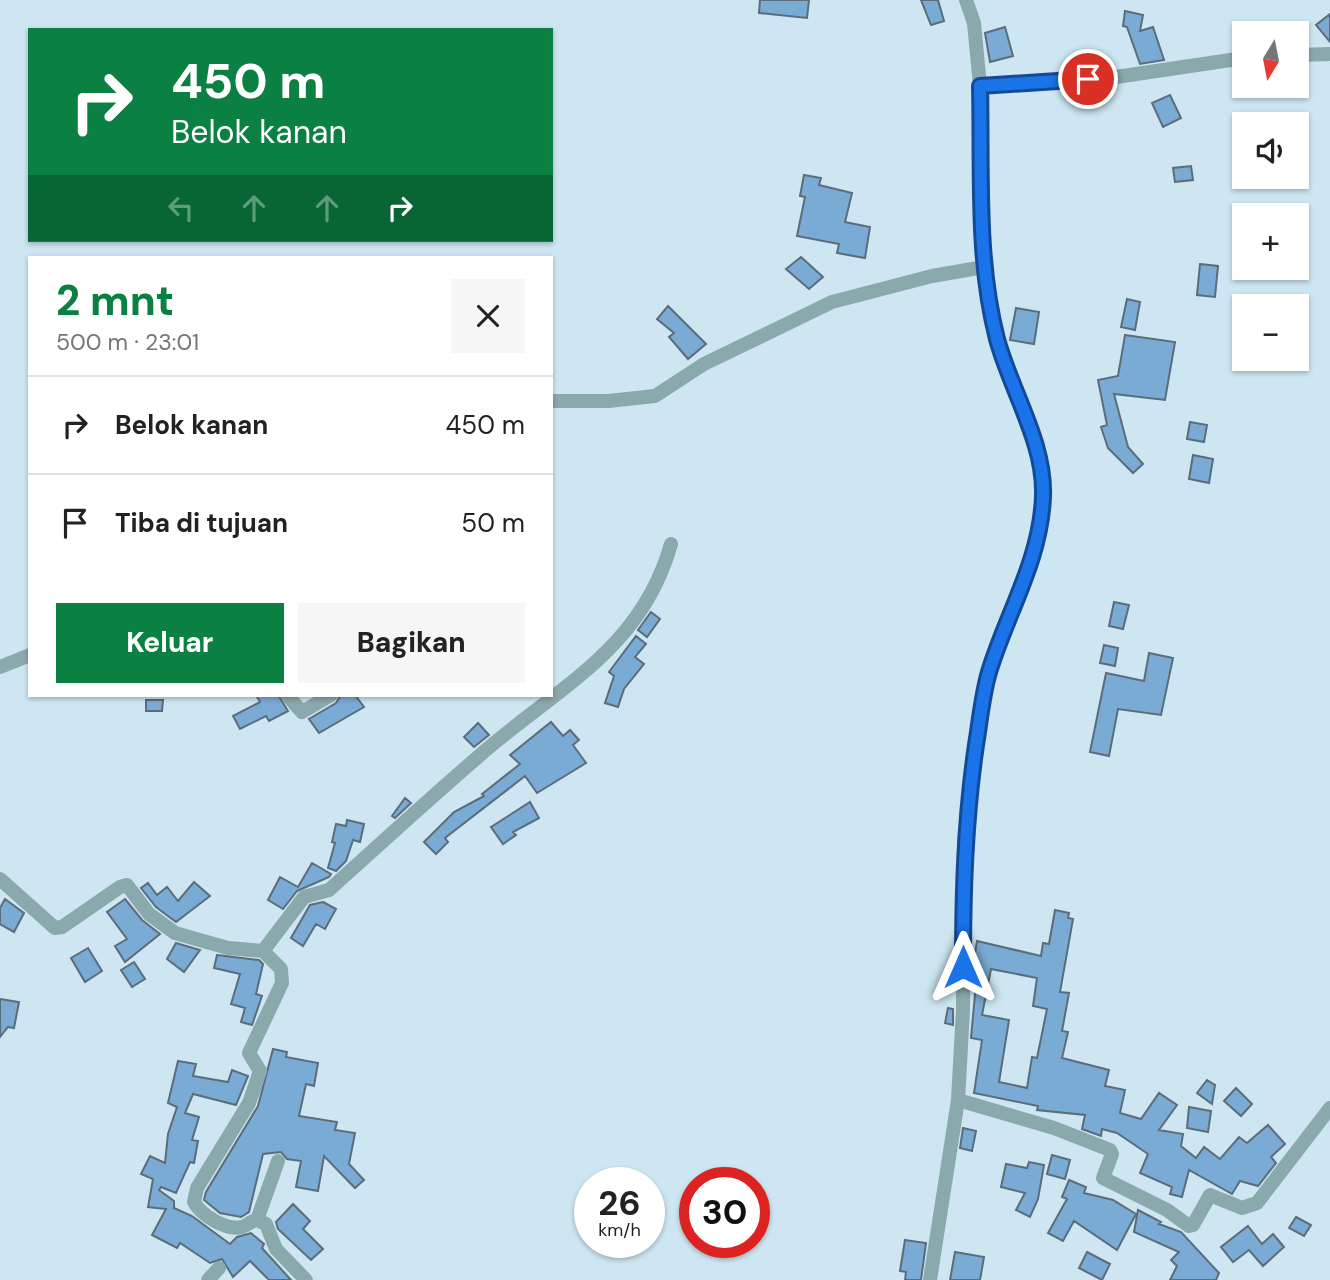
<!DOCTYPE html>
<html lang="id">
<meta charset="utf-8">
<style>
:root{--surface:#fff;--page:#f6f6f6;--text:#222;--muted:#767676;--line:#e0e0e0;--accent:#0b8043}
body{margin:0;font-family:"DM Sans",sans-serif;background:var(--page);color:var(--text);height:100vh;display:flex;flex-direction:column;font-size:26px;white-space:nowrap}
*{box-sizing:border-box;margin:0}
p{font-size:23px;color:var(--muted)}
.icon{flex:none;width:38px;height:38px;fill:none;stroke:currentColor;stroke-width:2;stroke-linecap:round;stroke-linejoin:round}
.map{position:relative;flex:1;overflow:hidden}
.sheet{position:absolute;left:28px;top:256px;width:525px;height:441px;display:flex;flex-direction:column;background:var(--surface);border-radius:0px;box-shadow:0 2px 5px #0004}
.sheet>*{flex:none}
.banner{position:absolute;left:28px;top:28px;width:525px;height:214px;border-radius:0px;box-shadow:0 2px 5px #0004;background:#0b8043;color:#fff;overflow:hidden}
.needle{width:46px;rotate:190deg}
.controls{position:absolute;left:1232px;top:21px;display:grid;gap:14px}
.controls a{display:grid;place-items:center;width:77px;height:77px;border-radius:0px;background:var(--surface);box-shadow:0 2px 5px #0004;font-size:35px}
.speed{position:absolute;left:574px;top:1167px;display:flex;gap:14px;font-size:35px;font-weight:700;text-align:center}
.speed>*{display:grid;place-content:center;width:91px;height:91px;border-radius:50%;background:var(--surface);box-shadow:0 2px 5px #0004;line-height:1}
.speed small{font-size:18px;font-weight:400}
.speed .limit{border:10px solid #d22;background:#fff;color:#111}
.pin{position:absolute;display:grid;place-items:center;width:60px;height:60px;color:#fff;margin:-30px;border:4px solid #fff;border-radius:50%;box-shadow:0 2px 7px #0007}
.me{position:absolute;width:77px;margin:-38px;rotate:0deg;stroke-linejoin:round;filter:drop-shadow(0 0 5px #0008)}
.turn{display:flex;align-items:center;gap:24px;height:147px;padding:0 28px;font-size:32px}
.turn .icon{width:91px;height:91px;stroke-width:2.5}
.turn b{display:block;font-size:49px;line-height:60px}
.lanes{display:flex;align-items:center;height:66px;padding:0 28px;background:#0003;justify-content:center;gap:35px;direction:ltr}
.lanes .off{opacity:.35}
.round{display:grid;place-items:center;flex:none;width:74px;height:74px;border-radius:0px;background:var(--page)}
.summary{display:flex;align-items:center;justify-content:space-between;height:119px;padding:0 28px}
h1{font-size:42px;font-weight:800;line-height:52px;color:var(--accent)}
.primary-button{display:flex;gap:14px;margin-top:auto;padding:14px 28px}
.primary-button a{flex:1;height:80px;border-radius:0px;background:var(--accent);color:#fff;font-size:28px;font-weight:800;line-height:80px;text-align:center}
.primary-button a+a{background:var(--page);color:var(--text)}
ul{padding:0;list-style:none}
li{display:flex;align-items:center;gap:21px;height:98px;padding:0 28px;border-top:2px solid var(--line)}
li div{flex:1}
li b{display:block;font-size:26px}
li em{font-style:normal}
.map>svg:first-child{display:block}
.building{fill:#7aabd4;stroke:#5b6c7a;stroke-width:2;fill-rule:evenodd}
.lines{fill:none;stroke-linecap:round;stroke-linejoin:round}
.street{stroke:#89a9ac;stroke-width:14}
.route-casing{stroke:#114b97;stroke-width:18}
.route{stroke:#1a73e8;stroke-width:12}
</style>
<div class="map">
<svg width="1330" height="1280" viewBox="0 0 1330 1280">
<rect width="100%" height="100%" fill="#cde6f1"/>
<path class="building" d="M760,0H809L807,18L759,13Z
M921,0H938L944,21L931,25Z
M1125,11L1143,15L1140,31L1153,27L1164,60L1140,64L1127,27L1123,26Z
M1330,14V42L1316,25Z
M1005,27L1013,56L990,62L985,33Z
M1170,95L1181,118L1163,127L1152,103Z
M1191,166L1193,180L1175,182L1173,168Z
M804,175L821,178L819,185L852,193L845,222L870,227L865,258L837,253L839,244L797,236L805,197L800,196Z
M801,257L823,277L809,289L786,269Z
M1200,264L1218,266L1215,297L1197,295Z
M1127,299L1140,302L1135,330L1121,327Z
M668,306L706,344L688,359L669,337L674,333L657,319Z
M1016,308L1039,312L1034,344L1010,340Z
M1125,335L1175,342L1165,400L1114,394L1128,447L1143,464L1133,473L1108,448L1101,427L1107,425L1098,380L1118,376Z
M1190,422L1207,425L1204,442L1187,439Z
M1193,455L1213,459L1209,483L1189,479Z
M1114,602L1129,605L1123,629L1109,626Z
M651,612L660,619L647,637L638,630Z
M636,636L646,644L635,657L644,664L624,689L618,707L605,703L614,676L609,672Z
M1104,645L1118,648L1115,666L1100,663Z
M1149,653L1173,658L1161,715L1118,709L1109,756L1090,752L1106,673L1144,681Z
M256,695H278L288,711L269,721L266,716L240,729L233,716L260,702Z
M341,695H355L364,707L319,733L309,719L336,703Z
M146,700H163L162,711H146Z
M551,722L563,736L570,730L579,740L573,745L586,763L537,793L525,776L445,838L448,842L436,854L424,842L454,812L484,796L482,794L520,764L510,755Z
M478,723L489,735L474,747L464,737Z
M405,798L411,803L395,818L392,816Z
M530,802L539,818L513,832L516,835L503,844L491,827Z
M347,820L364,824L360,842L353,840L346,861L336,871L328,868L335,843L332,842L336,824L346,826Z
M312,863L331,874L329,877L297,891L283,909L268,900L280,877L298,887Z
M194,882L210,896L176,922L156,907L141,888L148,883L157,895L167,887L178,901Z
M5,899L24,913L14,932L0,924V908Z
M125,899L142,920L160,934L125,962L115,946L127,939L107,912Z
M323,902L336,909L325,929L316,924L303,946L291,938L310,905Z
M1055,910L1069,913L1068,918L1073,919L1060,992L1069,993L1062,1031L1068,1032L1062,1058L1109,1070L1105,1086L1125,1090L1120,1113L1141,1119L1159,1093L1177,1105L1159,1130L1183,1134L1181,1146L1196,1158L1204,1147L1220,1159L1239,1137L1247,1143L1268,1125L1285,1144L1271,1157L1276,1163L1258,1186L1240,1181L1232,1194L1189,1170L1182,1197L1170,1194L1172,1187L1140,1173L1148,1154L1117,1133L1102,1129L1101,1136L1082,1129L1085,1115L1037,1110L1038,1106L974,1093L982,1040L971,1038L977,973L973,972V964L977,941L1041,956L1043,943L1049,944ZM991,969L1037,978L1033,1006L1047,1009L1037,1058L1032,1057L1027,1088L999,1082L1009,1020L982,1015Z
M176,943L200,950L184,972L167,959Z
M88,948L102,971L85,982L71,958Z
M217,955L259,960L263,964L256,994L262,996L252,1025L241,1022L245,1008L231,1004L240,974L214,968Z
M134,962L145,979L132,987L121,970Z
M0,999L19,1002L14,1028L8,1027L0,1037Z
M948,1008L953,1009V1025L945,1023Z
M273,1049L287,1052L286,1057L318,1063L314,1086L306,1084L299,1116L337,1122L335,1130L355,1133L349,1164L364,1180L355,1188L324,1156L318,1191L296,1187L301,1161L287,1159L281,1152L263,1154L249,1212L241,1217L220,1213L204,1200L206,1192L258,1106Z
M178,1061L196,1064L193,1076L228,1082L232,1070L248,1076L236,1105L193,1094L185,1113L199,1117L192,1140L198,1141L194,1163L190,1162L176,1193L161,1187L159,1190L174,1201V1208L192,1216L230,1244L237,1237L251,1233L264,1244L262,1248L291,1280H269L250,1261L233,1277L222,1259L210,1263L180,1243L177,1248L152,1235L166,1209L148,1207L153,1179L141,1174L150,1156L165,1163L168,1134L177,1107L168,1103Z
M1207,1080L1215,1085L1212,1104L1197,1093Z
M1236,1088L1252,1104L1241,1116L1224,1101Z
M1189,1107L1211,1111L1208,1132L1187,1128Z
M963,1128L976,1131L972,1151L960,1148Z
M1052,1155L1070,1160L1065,1179L1047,1174Z
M1029,1162L1044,1165L1038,1199L1030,1217L1016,1210L1025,1193L1001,1187L1006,1164L1027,1168Z
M1069,1180L1086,1187L1084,1193L1113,1200L1136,1214L1117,1250L1074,1221L1063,1241L1048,1233L1067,1199L1062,1197Z
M293,1204L310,1221L303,1229L323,1249L311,1260L278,1229L276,1222Z
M1138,1210L1161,1222L1159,1224L1181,1232L1219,1273L1216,1280H1170L1177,1266L1171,1260L1179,1252L1134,1232Z
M1296,1217L1311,1225L1304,1236L1289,1228Z
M1248,1226L1262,1244L1273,1234L1284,1247L1263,1266L1249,1250L1233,1262L1221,1247Z
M905,1240L926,1243L921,1280H905L906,1272L900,1271Z
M955,1252L984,1257L980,1280H950Z
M1087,1252L1110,1264L1102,1280L1079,1268Z"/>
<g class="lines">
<path class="street" d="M1297,55L1330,54
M980,86L1116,77L1244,58
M551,401H608L655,396L704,364L832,302L932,276L984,267
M0,667L30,655
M287,695L302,712L331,695
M0,879L55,928L62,927L120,887L127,885L149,914L175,933L228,948L263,951L281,969L282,983L249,1053L260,1071L249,1103L197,1188L194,1202C201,1215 226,1231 242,1227C247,1226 250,1221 257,1220L266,1224L276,1249L306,1280
M263,951L304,897L329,890C379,845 428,800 479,756C556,688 641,651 671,544
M958,1100L1054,1128L1110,1150L1112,1154L1103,1178L1167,1210L1189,1226L1193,1225L1210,1195L1242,1208L1257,1203L1330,1108
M257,1220L278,1161
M208,1280L219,1268
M930,1280L958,1100L963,1010L964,842L970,788L989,672L1028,571L1042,517L1043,493L1042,469L997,340L984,267L980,86L974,23L966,0"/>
</g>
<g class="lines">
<defs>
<path id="route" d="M963,967C963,892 965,820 976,745C980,721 982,696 989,672C1007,613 1041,559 1043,496C1045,442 1011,391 997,339C976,258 982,170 980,86L1088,79"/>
</defs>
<use href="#route" class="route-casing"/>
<use href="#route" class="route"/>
</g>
</svg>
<div class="controls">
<a><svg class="needle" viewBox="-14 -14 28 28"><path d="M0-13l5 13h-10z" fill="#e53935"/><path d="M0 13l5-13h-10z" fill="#767676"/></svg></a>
<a><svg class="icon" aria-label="sound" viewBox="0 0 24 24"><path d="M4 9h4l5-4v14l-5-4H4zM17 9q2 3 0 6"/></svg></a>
<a>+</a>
<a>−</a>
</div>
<div class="speed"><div>26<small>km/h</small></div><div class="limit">30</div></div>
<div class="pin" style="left:1088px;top:79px;background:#d93025"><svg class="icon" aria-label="arrive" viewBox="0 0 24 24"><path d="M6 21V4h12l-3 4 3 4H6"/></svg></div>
<svg class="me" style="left:963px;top:967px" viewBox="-20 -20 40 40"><path d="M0-17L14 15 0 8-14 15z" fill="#1a73e8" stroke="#fff" stroke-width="4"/></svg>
<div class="banner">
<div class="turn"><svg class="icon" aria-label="right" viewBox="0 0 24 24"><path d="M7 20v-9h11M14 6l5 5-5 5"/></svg><div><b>450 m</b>Belok kanan</div></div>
<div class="lanes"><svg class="icon off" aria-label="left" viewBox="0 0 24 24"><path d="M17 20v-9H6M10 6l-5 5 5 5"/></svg><svg class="icon off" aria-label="ahead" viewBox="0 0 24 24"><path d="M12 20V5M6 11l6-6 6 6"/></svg><svg class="icon off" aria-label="ahead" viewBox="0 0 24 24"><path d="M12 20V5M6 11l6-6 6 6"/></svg><svg class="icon" aria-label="right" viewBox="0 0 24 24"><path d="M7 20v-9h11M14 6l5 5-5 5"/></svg></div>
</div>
<section class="sheet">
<div class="summary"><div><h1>2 mnt</h1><p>500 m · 23:01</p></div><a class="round"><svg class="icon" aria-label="close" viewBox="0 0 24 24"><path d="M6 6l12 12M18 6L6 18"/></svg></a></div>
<ul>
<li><svg class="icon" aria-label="right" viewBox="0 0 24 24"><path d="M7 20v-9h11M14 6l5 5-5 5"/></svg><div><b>Belok kanan</b></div><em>450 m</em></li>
<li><svg class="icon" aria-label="arrive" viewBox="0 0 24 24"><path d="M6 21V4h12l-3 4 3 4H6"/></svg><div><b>Tiba di tujuan</b></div><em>50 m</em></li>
</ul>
<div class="primary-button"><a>Keluar</a><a>Bagikan</a></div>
</section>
</div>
